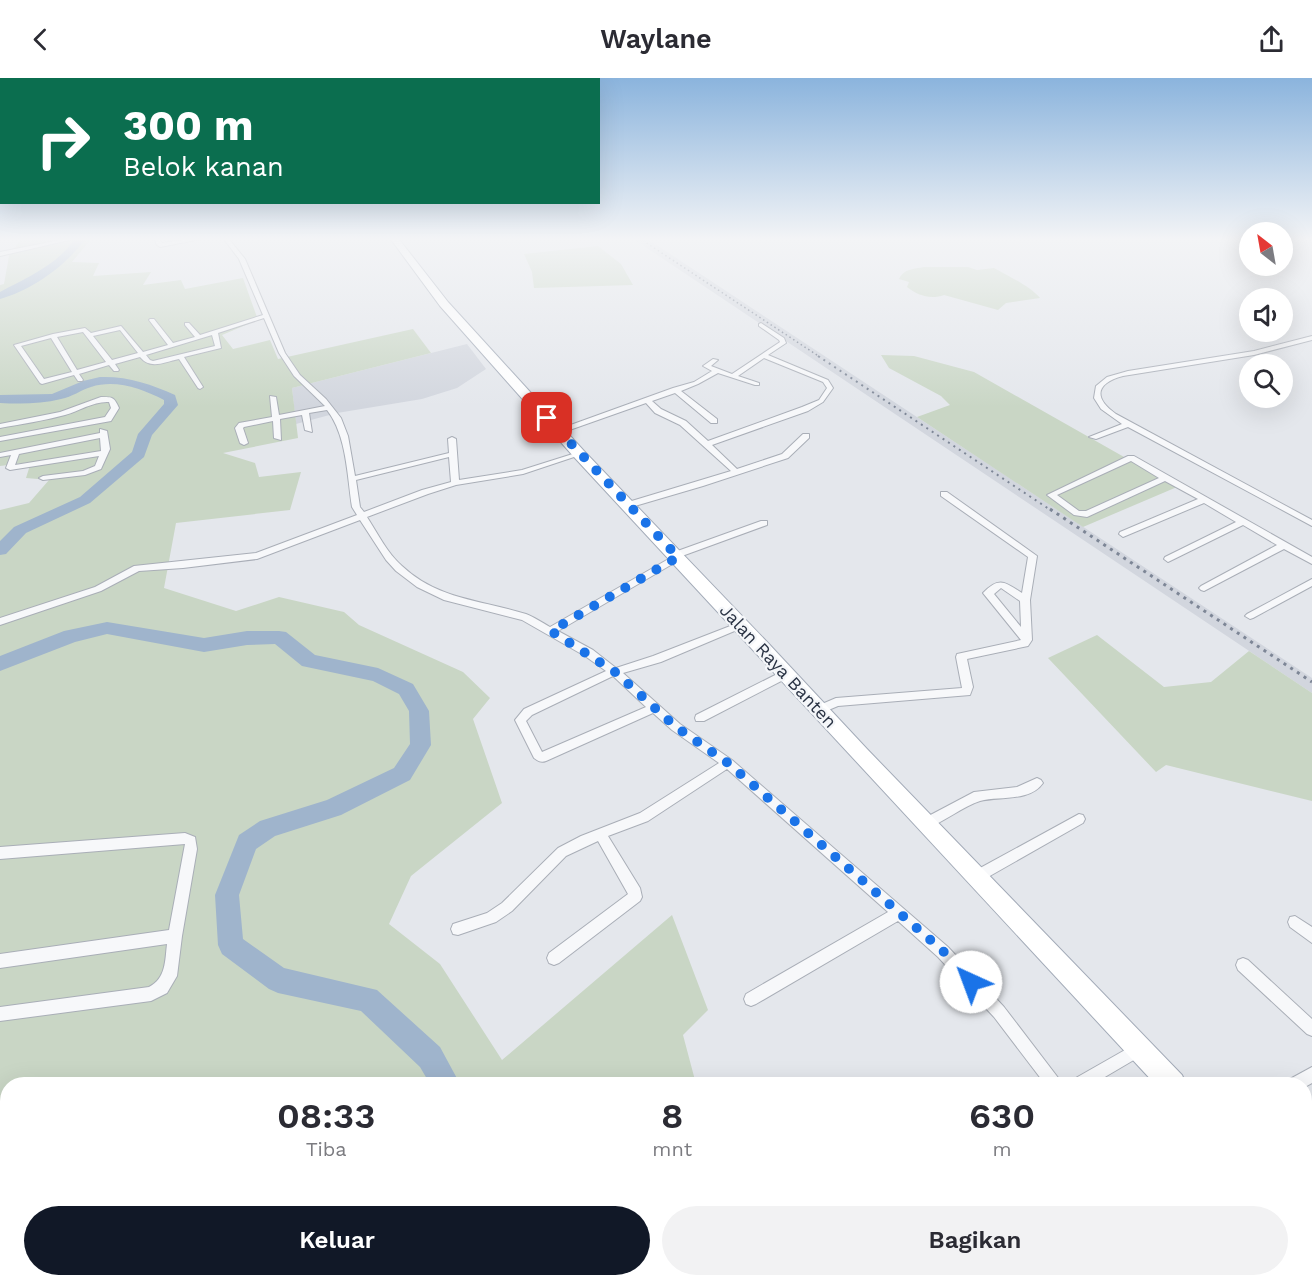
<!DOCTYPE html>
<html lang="id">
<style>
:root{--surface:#fff;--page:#f2f2f3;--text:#2b2b33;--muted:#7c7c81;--accent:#111827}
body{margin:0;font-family:"Work Sans",sans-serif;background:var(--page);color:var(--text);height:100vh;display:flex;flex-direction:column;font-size:22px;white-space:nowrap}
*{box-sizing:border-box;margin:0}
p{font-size:20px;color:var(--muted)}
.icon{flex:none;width:33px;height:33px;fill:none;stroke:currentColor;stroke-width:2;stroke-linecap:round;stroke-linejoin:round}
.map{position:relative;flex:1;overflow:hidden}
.details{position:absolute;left:0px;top:999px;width:1312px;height:210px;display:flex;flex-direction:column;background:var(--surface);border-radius:24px 24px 0 0;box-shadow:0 6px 24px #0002}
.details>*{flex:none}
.top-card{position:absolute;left:0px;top:0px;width:600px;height:126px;box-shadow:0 6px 24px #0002;background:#0b6e4f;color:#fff;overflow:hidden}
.needle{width:39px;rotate:329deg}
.controls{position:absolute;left:1239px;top:144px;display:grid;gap:12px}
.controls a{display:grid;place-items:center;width:54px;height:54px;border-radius:50%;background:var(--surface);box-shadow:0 6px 24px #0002;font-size:30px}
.pin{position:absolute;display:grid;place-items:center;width:51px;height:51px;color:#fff;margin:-26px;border-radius:12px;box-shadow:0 3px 9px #0006}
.me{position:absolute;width:66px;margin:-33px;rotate:317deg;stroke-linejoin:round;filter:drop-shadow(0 0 4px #0008)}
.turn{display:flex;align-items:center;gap:21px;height:126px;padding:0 24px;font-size:27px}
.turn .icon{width:78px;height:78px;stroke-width:2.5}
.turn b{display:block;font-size:42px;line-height:51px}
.eta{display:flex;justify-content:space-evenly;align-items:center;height:102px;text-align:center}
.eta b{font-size:36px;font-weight:600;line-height:42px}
.cta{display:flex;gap:12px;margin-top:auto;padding:12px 24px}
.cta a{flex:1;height:69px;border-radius:36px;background:var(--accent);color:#fff;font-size:24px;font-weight:600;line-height:69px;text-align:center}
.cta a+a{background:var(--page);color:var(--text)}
header{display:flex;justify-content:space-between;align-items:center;height:78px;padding:0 24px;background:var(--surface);font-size:27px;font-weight:600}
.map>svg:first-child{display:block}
.built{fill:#d2d6de}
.green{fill:#c9d6c5}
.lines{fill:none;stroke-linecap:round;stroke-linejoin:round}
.river{fill:#9fb4cc;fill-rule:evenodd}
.street-casing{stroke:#a9aeb7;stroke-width:2}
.primary-casing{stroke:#a3abb8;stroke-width:2}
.street{fill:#f7f8fa;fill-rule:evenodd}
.primary{fill:#fff;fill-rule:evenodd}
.rail-far2{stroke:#7d8696;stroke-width:1.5;stroke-dasharray:1.5 3;stroke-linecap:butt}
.rail-far1{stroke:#7d8696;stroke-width:2;stroke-dasharray:2 4.5;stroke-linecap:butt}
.rail{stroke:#7d8696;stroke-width:3;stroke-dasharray:3 5;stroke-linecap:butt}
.route{stroke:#1a73e8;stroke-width:10;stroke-dasharray:0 18}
.labels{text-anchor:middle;stroke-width:4.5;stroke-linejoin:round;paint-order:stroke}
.street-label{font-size:18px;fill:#2b3445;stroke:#f4f6f9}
</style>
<header><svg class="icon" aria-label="back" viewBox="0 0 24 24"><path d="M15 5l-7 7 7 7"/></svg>Waylane<svg class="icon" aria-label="share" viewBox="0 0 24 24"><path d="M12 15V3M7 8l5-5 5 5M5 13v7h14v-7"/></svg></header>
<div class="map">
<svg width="1312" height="1209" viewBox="0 0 1312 1209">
<rect width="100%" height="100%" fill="#e4e7ec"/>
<path class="built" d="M632,160H646L1312,600V615Z
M467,266L486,291L457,310L422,321L337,335L296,346L292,310Z"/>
<path class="green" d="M22,160H92L72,184L99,185L93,198L151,194L143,207L181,202L185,211L243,200L258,242L222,257L233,271L270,262L278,281L413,251L431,275L292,310L298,360L223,375L255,385L259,399L301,394L290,432L176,445L164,510L236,533L279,519L344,534L359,547L463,594L490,620L473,641L502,725L411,798L389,846L440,886L502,982L672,837L708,932L683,957L696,1006H8V1202H852L854,1209H0V432L29,425L49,402L26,400L31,384L0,388V207L4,206L9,178Z
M598,168L621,186L633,207L534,210L532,194L524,176Z
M924,189H968L977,192L994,190C1008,198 1030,208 1040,220L1006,225L998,232L944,217C930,222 917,217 907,209L909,204L899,201C903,191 914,191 924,189Z
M881,277L914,278L974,294L1177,409L1083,449L917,339L950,327L941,318L889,290Z
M1097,557L1164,609L1211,604L1249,573L1312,615V723L1166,687L1156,694L1048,580Z"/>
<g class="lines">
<path class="river" d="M72,160L85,161C66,188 32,212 0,221V214C26,200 57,187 74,162Z
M100,299C127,298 151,306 175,317L178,327L152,357L144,379L90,425L26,455L6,476L0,477V463L14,449L80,419L132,374L138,356L164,326V322C142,311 116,301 91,309C81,312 72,319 61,321C41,326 21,326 0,325V317L52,316L83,303Z
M107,544L204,560L247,553H279L286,554L315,577L378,590L413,606L429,633L431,667L410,702L341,737L275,758L256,771L239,817L243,861L284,890L377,912L440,969L460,1006H430L420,989L361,933L278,915L269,911L222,876L218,867L215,817L239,757L260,743L327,722L394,690L410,666L409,633L399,616L373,603L302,588L275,566L247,567L204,574L107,556L75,564L0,593V578L64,553Z
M692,1202H739L743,1209H695Z"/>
<defs>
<path id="street" d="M70,160H78L0,178V174Z
M154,160H159L162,165L196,160H206L160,169L157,167Z
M223,160H228L245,181L285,275L300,297L326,321L341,340L348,358L355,398L449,375L448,361L452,359L456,361L459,402L522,392L579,374L583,376L523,396L456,407L428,416L367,439C378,456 387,475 402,488C438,522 482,522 526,536C534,539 543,545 550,549L672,479V475L761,443H767V447L682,478L681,481L558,553L593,572L616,590L653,578L738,545H744L746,547L744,549L661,584L623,595L680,646L732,682L948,869L1004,929L1059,1001L1061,1006H1045L994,939L938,879L898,843L756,926L751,928L746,926L744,921L746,916L888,834L727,691L648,743L608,758L640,810L642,819L640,823L559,885L554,887L549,885L547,880L549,875L628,816L598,763L566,778L512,833L496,844L458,857L453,856L451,851L453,846L487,835L502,825L558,770L581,758L640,735L719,685L672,652L653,635L546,683C541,685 538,683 534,680L515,642L524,631L606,593L585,578L522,542L444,522L417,509L396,493L386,482L360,442L257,481L183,490L139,493L101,513L0,547V540L95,509L134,488L256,475L357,437L352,429C347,397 347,358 327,332L309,335L312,354L305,352L302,337L280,341L281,362L274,360L273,343L244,349L243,350L248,365L244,367L240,365L235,350L239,345L272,339L270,318L276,319L279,337L325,328L294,298L279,275L264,240L218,255L221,270L184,279L203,309L200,311L198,310L179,281C164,284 151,292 140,279L115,286L119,292L118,293H114L109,287L79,296L83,302L82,303H78L74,297L42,306L40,305L14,267L53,256L85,250L91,255L121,248L143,274L168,267L149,242L150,241H154L173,265L195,259L185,247V245H189L200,257L263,237L239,181ZM120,252L138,275L112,282L93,258ZM83,254L106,284L77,292L57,259ZM212,257L215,268L153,283L150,282L146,277ZM51,260L72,294L44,301L21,268ZM449,379L451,404L422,412L364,434L360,429L356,402ZM613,598L646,629L542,674L526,643L532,637Z
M761,245L784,260L786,265L768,277L828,302L833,310L823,324L808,333L712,367L737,391L782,376L803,356H809V360L788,380L703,408L628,430L625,429V425L731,393L680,347L655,335L646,325L561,355L554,353L673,310L694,304L712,293L703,288L713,281L718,282L711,288L732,296L780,264L779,262L759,248V246ZM764,280L823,304L827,310L819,322L802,329L708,363L686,343L661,331L652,323L675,315L711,345H717V341L681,313L698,306L718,295L755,307H759V305L738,298Z
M1312,258V262L1254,277L1123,298C1097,305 1092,319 1116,336L1312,442V448L1128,349L1096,361L1089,359L1122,346L1101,331L1094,320L1096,308L1107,299L1128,293L1254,273Z
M101,319C113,319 114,319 119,330L111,343L0,363V359L105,339L111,330L109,324C94,323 79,333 65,337C43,343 21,346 0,350V346L60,334Z
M100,351L107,353L110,371L101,391L85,397L43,402L39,400L43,398L83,393L95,388L99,378L10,392L6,390L11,377L0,379V375L100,355ZM100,360L101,373L15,387L19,376Z
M1128,378H1134L1312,479V486L1284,471L1204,513L1201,512L1199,510L1201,508L1277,467L1243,447L1168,484L1164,481L1165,479L1236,444L1204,425L1123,459L1119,456L1120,454L1198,421L1165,403L1087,439L1074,437L1047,417ZM1131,383L1159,400L1086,433H1079L1057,417Z
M941,414H947L1037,478L1030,522L1032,562L1028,568L967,581L973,609L970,617L838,628L819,636L815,635L814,632L815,629L836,620L962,610L956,579L957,576L1021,562L983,515C999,498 1005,504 1022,515L1028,479L941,418ZM1001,510L1020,523L1021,549L994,516Z
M1312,501V508L1253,540L1250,541L1245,538L1247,536Z
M785,592L789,593L790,596L789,599L704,643H696L695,640L696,637Z
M1037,700L1041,702L1043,705C1030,724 999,718 980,723C963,728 943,745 925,751L921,750L919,746L921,742L974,714L1017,709Z
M1079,736L1083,737L1085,741L1083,745L981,803L976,805L971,803L970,799L971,795Z
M185,755L195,759L197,771L182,858L177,898L167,915L151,923L0,943V929L149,909C166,900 165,883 167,866L0,890V876L169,852L185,766L0,781V769Z
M1295,838L1312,849V865L1290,849L1288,844L1290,839Z
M1243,880L1248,882L1312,941V958L1307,956L1238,892L1236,887L1238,882Z
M1139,964L1144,966L1146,971L1144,976L1093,1006H1072L1074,1001Z
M1312,989V1005L1305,1009V1006H1288L1290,1001Z
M1175,1202H1200L1196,1209H1170Z"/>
<path id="primary" d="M390,160H398L448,224L584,373L768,565L867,671L1182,997L1186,1006H1155L574,379L440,228Z
M1305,1138L1312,1141V1175L1305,1172Z"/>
</defs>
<use href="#street" class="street-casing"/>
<use href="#primary" class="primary-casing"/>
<use href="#street" class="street"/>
<use href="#primary" class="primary"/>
<path class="rail-far2" d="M639,160L820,279"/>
<path class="rail-far1" d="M818,278L1052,433"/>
<path class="rail" d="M1050,431L1312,604"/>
</g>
<linearGradient id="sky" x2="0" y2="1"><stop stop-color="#8bb4dd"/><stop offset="0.49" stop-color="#f3f4f6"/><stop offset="1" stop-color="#f3f4f6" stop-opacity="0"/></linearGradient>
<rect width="1312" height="329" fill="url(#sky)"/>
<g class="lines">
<path class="route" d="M547,340L678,479L551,553L615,594L676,649L728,685L943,873L971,904"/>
</g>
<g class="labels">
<g class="street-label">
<text transform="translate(778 588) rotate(47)" y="6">Jalan Raya Banten</text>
</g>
</g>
</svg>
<div class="controls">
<a><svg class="needle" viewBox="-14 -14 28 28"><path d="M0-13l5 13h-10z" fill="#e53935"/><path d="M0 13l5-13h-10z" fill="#7c7c81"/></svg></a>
<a><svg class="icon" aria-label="sound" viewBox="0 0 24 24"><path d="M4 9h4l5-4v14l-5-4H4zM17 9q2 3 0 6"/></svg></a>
<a><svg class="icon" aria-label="search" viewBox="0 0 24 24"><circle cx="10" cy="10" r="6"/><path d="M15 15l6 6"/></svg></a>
</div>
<div class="pin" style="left:547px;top:340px;background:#d93025"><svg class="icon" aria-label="arrive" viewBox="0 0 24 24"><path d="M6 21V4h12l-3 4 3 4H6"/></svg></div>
<svg class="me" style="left:971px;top:904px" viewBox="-20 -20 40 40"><circle r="19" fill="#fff"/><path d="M0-13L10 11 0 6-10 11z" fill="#1a73e8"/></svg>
<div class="top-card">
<div class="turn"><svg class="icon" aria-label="right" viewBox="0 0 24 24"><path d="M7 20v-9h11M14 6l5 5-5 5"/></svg><div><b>300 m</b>Belok kanan</div></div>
</div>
<section class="details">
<div class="eta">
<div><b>08:33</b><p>Tiba</p></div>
<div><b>8</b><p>mnt</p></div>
<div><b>630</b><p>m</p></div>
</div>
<div class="cta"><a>Keluar</a><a>Bagikan</a></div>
</section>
</div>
